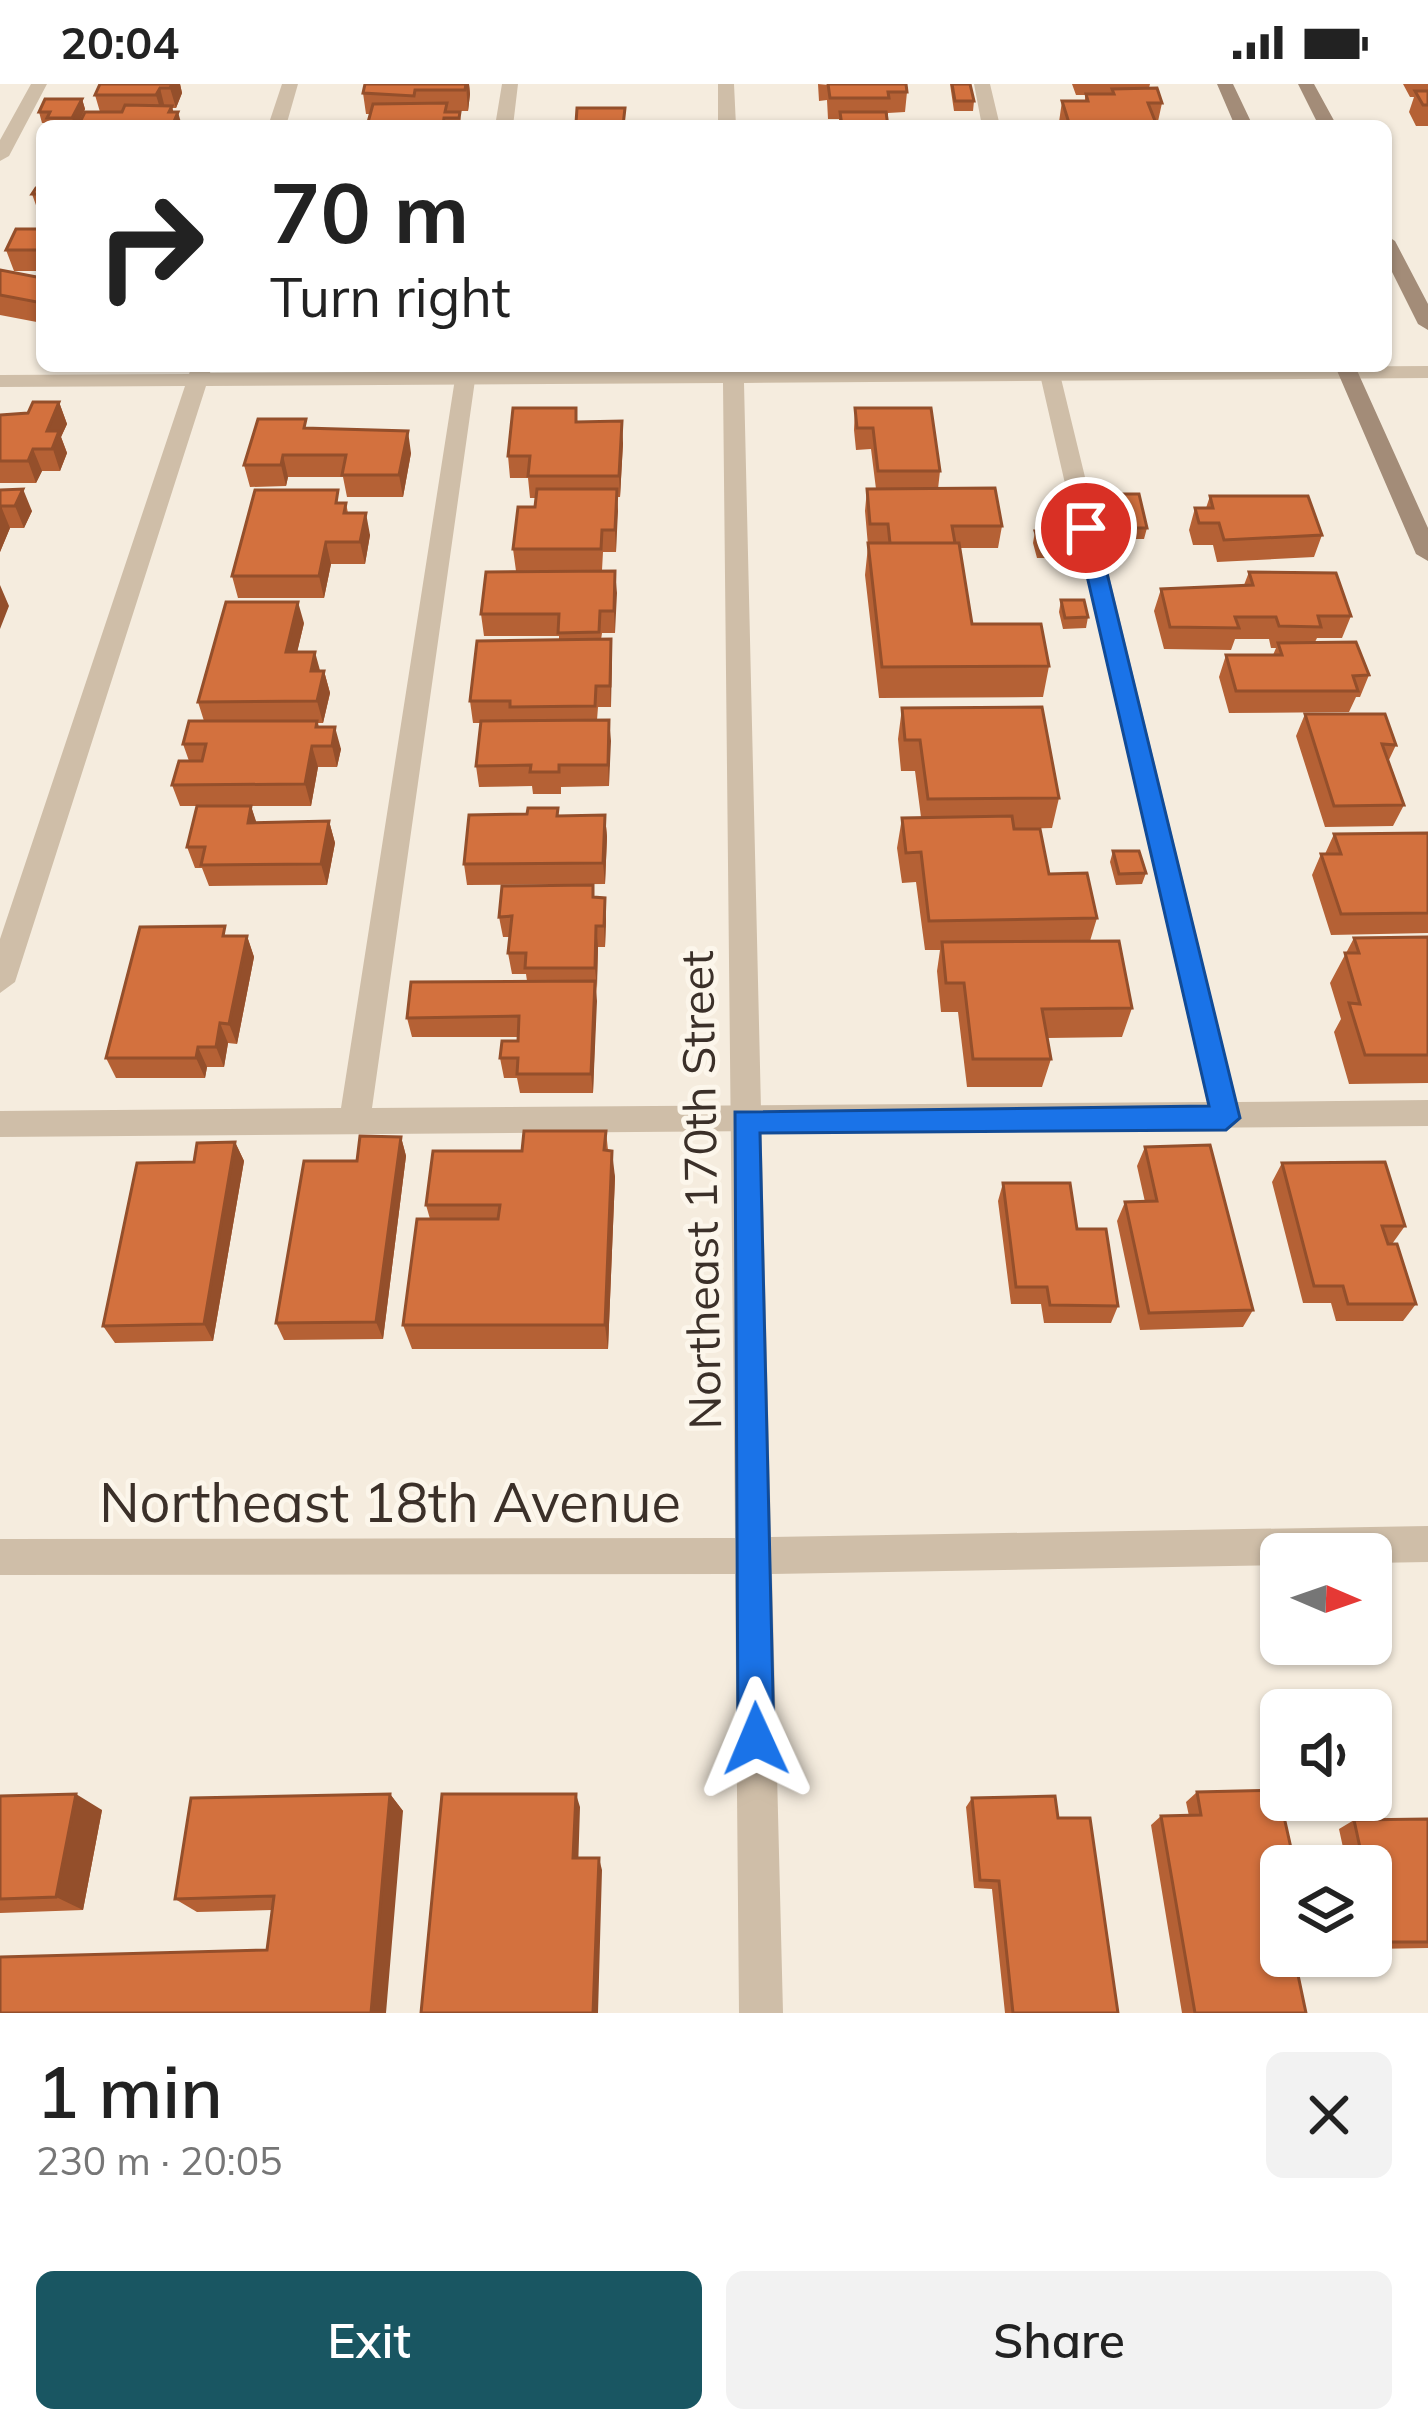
<!DOCTYPE html>
<meta charset="utf-8">
<style>
:root{--surface:#fff;--page:#f2f2f2;--text:#222;--muted:#767676;--accent:#195662}
body{margin:0;font-family:Mulish,sans-serif;background:var(--page);color:var(--text);height:100vh;display:flex;flex-direction:column;font-size:45px;white-space:nowrap}
*{box-sizing:border-box;margin:0}
p{font-size:39px;color:var(--muted)}
.icon{flex:none;width:66px;height:66px;fill:none;stroke:currentColor;stroke-width:2;stroke-linecap:round;stroke-linejoin:round}
.map{position:relative;height:1929px;overflow:hidden}
.details{display:flex;flex-direction:column;background:var(--surface);flex:1}
.details>*{flex:none}
.top-card{position:absolute;left:36px;top:36px;width:1356px;height:252px;border-radius:18px;box-shadow:0 3px 9px #0004;background:#fff;color:var(--text);overflow:hidden}
.needle{width:78px;rotate:92deg}
.buttons{position:absolute;left:1260px;top:1449px;display:grid;gap:24px}
.buttons a{display:grid;place-items:center;width:132px;height:132px;border-radius:18px;background:var(--surface);box-shadow:0 3px 9px #0004;font-size:60px}
.pin{position:absolute;display:grid;place-items:center;width:102px;height:102px;color:#fff;margin:-51px;border:6px solid #fff;border-radius:50%;box-shadow:0 3px 12px #0007}
.me{position:absolute;width:132px;margin:-66px;rotate:359deg;stroke-linejoin:round;filter:drop-shadow(0 0 9px #0008)}
.turn{display:flex;align-items:center;gap:42px;height:252px;padding:0 36px;font-size:54px}
.turn .icon{width:156px;height:156px;stroke-width:2.5}
.turn b{display:block;font-size:84px;line-height:102px}
.round{display:grid;place-items:center;flex:none;width:126px;height:126px;border-radius:18px;background:var(--page)}
.overview{display:flex;align-items:center;justify-content:space-between;height:204px;padding:0 36px}
h1{font-size:72px;font-weight:600;line-height:90px}
.cta{display:flex;gap:24px;margin-top:auto;padding:24px 36px}
.cta a{flex:1;height:138px;border-radius:18px;background:var(--accent);color:#fff;font-size:48px;font-weight:600;line-height:138px;text-align:center}
.cta a+a{background:var(--page);color:var(--text)}
.status{display:flex;justify-content:space-between;align-items:center;height:84px;padding:0 60px;background:var(--surface);direction:ltr}
.status svg{height:33px;fill:currentColor}
.map>svg:first-child{display:block}
.lines{fill:none;stroke-linecap:round;stroke-linejoin:round}
.lane{fill:#cfbea8;fill-rule:evenodd}
.street{fill:#cfbea8;fill-rule:evenodd}
.secondary{fill:#a38c78;fill-rule:evenodd}
.wall{fill:#b56135}
.shaded-wall{fill:#944f2b}
.building{fill:#d3713e;stroke:#944f2b;stroke-width:3}
.route{fill:#1a73e8;stroke:#114b97;stroke-width:3}
.labels{text-anchor:middle;stroke-width:10;stroke-linejoin:round;paint-order:stroke}
.street-label{font-size:45px;fill:#3b3029;stroke:#fcf6eb}
.near-street-label{font-size:54px;fill:#3b3029;stroke:#fcf6eb}
</style>
<div class="status"><b>20:04</b><svg viewBox="0 0 49 12"><path d="M0 12V9h3v3zM5 12V6h3v6zM10 12V3h3v9zM15 12V0h3v12zM26 1h20v11H26zM47 4h2v5h-2z"/></svg></div>
<div class="map">
<svg width="1428" height="1929" viewBox="0 0 1428 1929">
<rect width="100%" height="100%" fill="#f5ecde"/>
<g class="lines">
<path class="lane" d="M31,0H47L9,72L0,77V56Z
M502,0H518L513,42H495Z
M974,0H990L1000,42H982Z
M457,282H477L372,1024L1207,1018L1038,282H1058L1237,1018L1428,1016V1042L0,1053V1027L341,1024Z"/>
<path class="street" d="M282,0H298L286,42H268Z
M718,0H734L736,42H718Z
M192,282H212L210,289L723,286V282H743V286L1428,282V294L744,299L771,1453L1428,1442V1478L1371,1479V1470H1281V1481L772,1490L783,1929H739L735,1490L0,1491V1455L735,1454L723,299L206,302L15,898L0,909V855L185,302L0,303V291L189,290Z"/>
<path class="secondary" d="M1217,0H1233L1253,42H1235Z
M1298,0H1314L1337,42H1319Z
M1386,151L1395,157L1428,220V246L1418,240L1386,176Z
M1335,282H1355L1428,444V477L1416,470Z"/>
</g>
<path class="wall" d="M100,0H180L182,9L176,24H172L173,28H100L95,11Z
M365,0H469L470,10L468,27H448L460,28L461,42H367L370,30H366L363,9Z
M818,0L907,8L905,28L888,29V42H839V35H828L827,16L819,17Z
M950,0H970L974,17L973,27H954Z
M1072,0H1150L1149,4L1162,19L1157,42H1060L1059,38L1062,17H1085V11H1076Z
M1403,0H1428V42H1416L1409,28L1414,13H1410Z
M82,15L85,25L77,42H49L48,39H42L39,28Z
M42,104V138L32,110Z
M42,145V187H14L6,166Z
M0,186L42,194V239L0,231Z
M59,318L67,340L61,353L67,369L60,387H42L36,399H0V331L28,329Z
M576,324L577,338L623,359L620,413H617L616,468H603L602,486L516,487L513,465L535,423L536,414H530L528,394H510L508,372Z
M855,324L940,387L938,405L1002,442L998,464H960L972,540L1049,582L1043,613L879,614L865,491L868,462L865,427L867,405H876L871,365L856,366L854,346Z
M308,344L411,369L403,413H347L343,393H288L286,402L250,403L244,381Z
M0,406L32,427L24,444H10L0,468Z
M1104,410L1147,444L1144,455H1108L1101,422Z
M1210,412L1322,451L1314,473L1217,478L1213,461H1193L1189,446L1195,424H1206Z
M341,419H346L348,429L370,451L365,480H331L324,514H238L232,492Z
M1035,447L1061,463L1059,474H1037L1033,459Z
M615,487V549H602L601,556L611,555V623H598L597,636H609V702L561,703V710H533L532,702L479,703L476,682L481,639H473L470,617L559,556V552H484L481,530Z
M1249,488L1351,532L1342,554H1317L1315,558L1369,591L1360,613H1356L1349,628L1229,629L1219,593L1226,571H1273L1276,564H1271L1269,555H1235L1231,566L1164,565L1154,527L1161,505L1244,501Z
M1061,516L1088,533L1086,544L1063,545L1059,528Z
M304,539L297,568L320,587H324L330,609L323,639H318L319,643L341,665L337,683H318L311,722H251L256,739L329,737L335,759L327,801L209,802L202,784H195L187,763L197,722H180L172,701L189,677L183,660L204,637L198,618Z
M902,624L1059,714L1052,744L1014,745L1049,790L1097,834L1090,857L1132,924L1122,953L1047,954L1051,975L1042,1003H967L958,928H941L937,887L940,866H925L916,798L902,799L897,764L902,734L921,733L915,687H901L898,655Z
M1305,630L1396,661L1388,678L1404,721L1393,742L1325,743L1296,652Z
M605,731L607,753L605,800L467,801L464,780L558,732Z
M1428,749V849L1331,851L1312,791L1321,770H1325L1334,750Z
M1113,767L1146,789L1142,800L1116,801L1110,778Z
M594,814L606,835L605,863H598L593,1009H520L517,994H504L500,974L518,957V953H412L407,934L527,897L526,890H512L508,869L510,853H503L499,833Z
M229,852H247L254,873L237,960L228,959L224,983H207L205,994H116L106,974Z
M1428,853V999L1349,1000L1334,948L1341,935L1330,899L1354,854Z
M606,1047L608,1066L615,1093L608,1265H412L403,1241L430,1135L426,1121L522,1067Z
M401,1053L406,1072L383,1255L284,1256L276,1239L357,1077Z
M235,1058L244,1077L213,1257L115,1259L103,1242L194,1078Z
M1145,1063L1253,1226L1243,1243L1140,1246L1117,1137L1125,1118H1145L1137,1082Z
M1282,1079L1405,1142L1392,1160L1416,1220L1403,1237H1336L1331,1219H1303L1272,1098Z
M1003,1099L1077,1145L1118,1222L1111,1239H1044L1041,1220H1011L998,1117Z
M1197,1708L1281,1782V1799H1279L1306,1929H1182L1151,1741L1161,1732H1189L1186,1718Z
M390,1710L403,1727L267,1866L272,1826L197,1828L175,1815Z
M0,1712L102,1726L83,1826L0,1829Z
M972,1714L1058,1734L1118,1929H1005L992,1805L974,1804L966,1723Z
M1428,1735V1864L1371,1865V1782H1347L1339,1745L1354,1736Z"/>
<path class="shaded-wall" d="M172,0H180L182,9L176,24L170,4Z
M466,0H469L470,10L468,27Z
M160,4L165,24L162,31L156,11Z
M82,15L85,25L77,42H75L72,34Z
M172,22L175,35L178,28L182,42H172L169,28Z
M59,318L67,340L61,353L67,369L60,387L47,347Z
M622,337L623,359L620,413L619,392Z
M408,347L411,369L403,413L399,391Z
M33,365L42,387L36,399L28,377Z
M283,371L288,393L286,402L281,381Z
M23,405L32,427L24,444L15,422Z
M617,405L618,427L616,468L615,446Z
M1,422L10,444L0,468V424Z
M366,429L370,451L365,480L360,458Z
M326,458L331,480L324,514L319,492Z
M615,487L617,509L615,549L614,527Z
M0,501L9,522L0,545Z
M298,518L304,539L292,590L286,568Z
M611,555L612,577L611,623L610,602Z
M315,568L321,590L311,587Z
M324,587L330,609L323,639L317,617Z
M609,636L611,657L609,702L608,681Z
M335,643L341,665L337,683L332,662Z
M312,662L318,683L311,722L305,700Z
M251,722L258,743L248,739Z
M605,731L607,753L605,800L603,779Z
M329,737L335,759L327,801L321,780Z
M605,814L606,835L605,863L604,842Z
M596,842L598,863L597,904L595,884Z
M247,852L254,873L237,960L229,940Z
M595,897L597,917L593,1009L591,990Z
M220,939L228,959L224,983L216,963Z
M198,963L207,983L205,994L196,974Z
M401,1053L406,1072L383,1255L376,1238Z
M235,1058L244,1077L213,1257L204,1240Z
M612,1067L615,1093L608,1265L605,1241Z
M76,1710L102,1726L83,1826L56,1813Z
M390,1710L403,1727L386,1929H371Z
M576,1710L580,1723L578,1786L573,1774Z
M599,1774L602,1786L598,1929H593Z"/>
<path class="building" d="M100,0H172L170,4H160L156,11H95Z
M365,0H466L465,6H415L414,12L363,9Z
M828,0H906L907,8H888L889,14H830Z
M952,0H970L974,17H955Z
M1157,4L1162,19H1148L1157,42H1070L1062,17H1088L1086,10H1114L1112,5Z
M1415,7H1428V21H1423Z
M45,15H82L72,34H47L50,28H39Z
M447,19L445,28H460L459,34H444L443,41L367,42L373,20Z
M125,21L172,22L169,28H178L172,42H78L85,28H122Z
M577,24H625L623,42H538V39H576Z
M840,28H886L888,42H842Z
M36,104H42V110H32Z
M16,145H42V166H6Z
M0,186L42,194V219L0,211Z
M33,318H59L47,347H59L52,365H33L28,377H0V331L28,329Z
M513,324H576V338L622,337L619,392H528L530,372H508Z
M855,324H931L940,387H878L873,344H857Z
M258,335H306L304,344L408,347L399,391H342L346,371H283L281,381H244Z
M995,404L1002,442H952L955,459H890L888,440H870L867,405Z
M23,405L15,422H1L0,424V406Z
M537,405H617L615,446H602L601,465H513L518,423H535Z
M255,406H338L336,419H346L344,429H366L360,458H326L319,492H232Z
M1104,410H1139L1147,444H1111Z
M1210,412H1308L1322,451L1224,456L1219,439H1199L1195,424H1213Z
M1035,447H1057L1061,463H1040Z
M868,459H959L972,540H1041L1049,582L882,583Z
M615,487L614,527H600L599,548L558,549L559,530H481L486,488Z
M1249,488L1336,489L1351,532H1318L1321,543L1279,542L1276,533H1235L1239,544L1170,543L1161,505L1253,501Z
M1061,516H1084L1088,533L1065,534Z
M226,518H298L286,568H315L311,587H324L317,617L198,618Z
M611,555L610,602H596L595,622L510,623V617H470L477,557Z
M1356,558L1369,591L1353,592L1358,607H1236L1226,571H1282L1278,559Z
M1042,623L1059,714L928,715L920,656H905L902,624Z
M1305,630H1385L1396,661L1382,660L1404,721L1334,722Z
M609,636L608,681H559V688H530L531,681L476,682L481,637Z
M189,637H317L316,643H335L332,662H312L305,700L172,701L179,677H202L206,660H183Z
M197,722H251L248,739L329,737L321,780L201,781L205,763H187Z
M528,724H558L557,732L605,731L603,779L464,780L469,731L527,730Z
M1012,732L1014,745H1040L1049,790L1087,789L1097,834L929,837L921,768L906,769L902,734Z
M1428,749V829L1341,830L1321,770H1341L1334,750Z
M1113,767H1139L1146,789L1119,790Z
M593,801V813L605,814L604,842H596L595,884H525L526,869H508L512,832L499,833L502,802Z
M225,842L223,852H247L229,940L220,939L216,963H198L196,974H106L140,843Z
M1428,853V971H1365L1349,919L1360,920L1345,869H1359L1354,854Z
M1119,857L1132,924L1042,925L1051,975H973L964,899H946L942,858Z
M595,897L591,990H517L518,974H500L502,957H518L519,932L407,934L411,898Z
M524,1047H606L604,1066L612,1067L605,1241H403L417,1135H498L500,1121H426L433,1067H522Z
M360,1052L401,1053L376,1238L276,1239L304,1077H357Z
M235,1058L204,1240L103,1242L137,1079L194,1078L197,1059Z
M1210,1061L1253,1226L1149,1229L1125,1118L1157,1117L1145,1063Z
M1385,1078L1405,1142H1382L1388,1160H1397L1416,1220H1348L1343,1202H1314L1282,1079Z
M1003,1099H1070L1077,1145H1106L1118,1222L1050,1221L1047,1203H1016Z
M1278,1706L1295,1782H1281V1792H1277L1281,1809V1872H1294L1306,1929H1195L1161,1732L1201,1731L1197,1708Z
M76,1710L56,1813L0,1815V1712Z
M390,1710L371,1929H0V1873L267,1866L274,1812L175,1815L191,1714Z
M442,1710H576L573,1774H599L593,1929H421Z
M1055,1712L1058,1734H1090L1118,1929H1013L999,1797L980,1796L972,1714Z
M1428,1735V1858H1380L1371,1816V1782H1364L1354,1736Z"/>
<path class="route" d="M1086,438L1096,444L1240,1034L1226,1046L760,1049L774,1655L769,1667L756,1673L743,1667L738,1655L735,1028L1209,1022L1076,444Z"/>
<g class="labels">
<g class="street-label">
<text transform="translate(701 1106) rotate(-91)" y="16">Northeast 170th Street</text>
</g>
<g class="near-street-label">
<text x="390" y="1438">Northeast 18th Avenue</text>
</g>
</g>
</svg>
<div class="buttons">
<a><svg class="needle" viewBox="-14 -14 28 28"><path d="M0-13l5 13h-10z" fill="#e53935"/><path d="M0 13l5-13h-10z" fill="#767676"/></svg></a>
<a><svg class="icon" aria-label="sound" viewBox="0 0 24 24"><path d="M4 9h4l5-4v14l-5-4H4zM17 9q2 3 0 6"/></svg></a>
<a><svg class="icon" aria-label="layers" viewBox="0 0 24 24"><path d="M12 4l9 5-9 5-9-5zM3 14l9 5 9-5"/></svg></a>
</div>
<div class="pin" style="left:1086px;top:444px;background:#d93025"><svg class="icon" aria-label="arrive" viewBox="0 0 24 24"><path d="M6 21V4h12l-3 4 3 4H6"/></svg></div>
<svg class="me" style="left:756px;top:1655px" viewBox="-20 -20 40 40"><path d="M0-17L14 15 0 8-14 15z" fill="#1a73e8" stroke="#fff" stroke-width="4"/></svg>
<div class="top-card">
<div class="turn"><svg class="icon" aria-label="right" viewBox="0 0 24 24"><path d="M7 20v-9h11M14 6l5 5-5 5"/></svg><div><b>70 m</b>Turn right</div></div>
</div>
</div>
<section class="details">
<div class="overview"><div><h1>1 min</h1><p>230 m · 20:05</p></div><a class="round"><svg class="icon" aria-label="close" viewBox="0 0 24 24"><path d="M6 6l12 12M18 6L6 18"/></svg></a></div>
<div class="cta"><a>Exit</a><a>Share</a></div>
</section>
